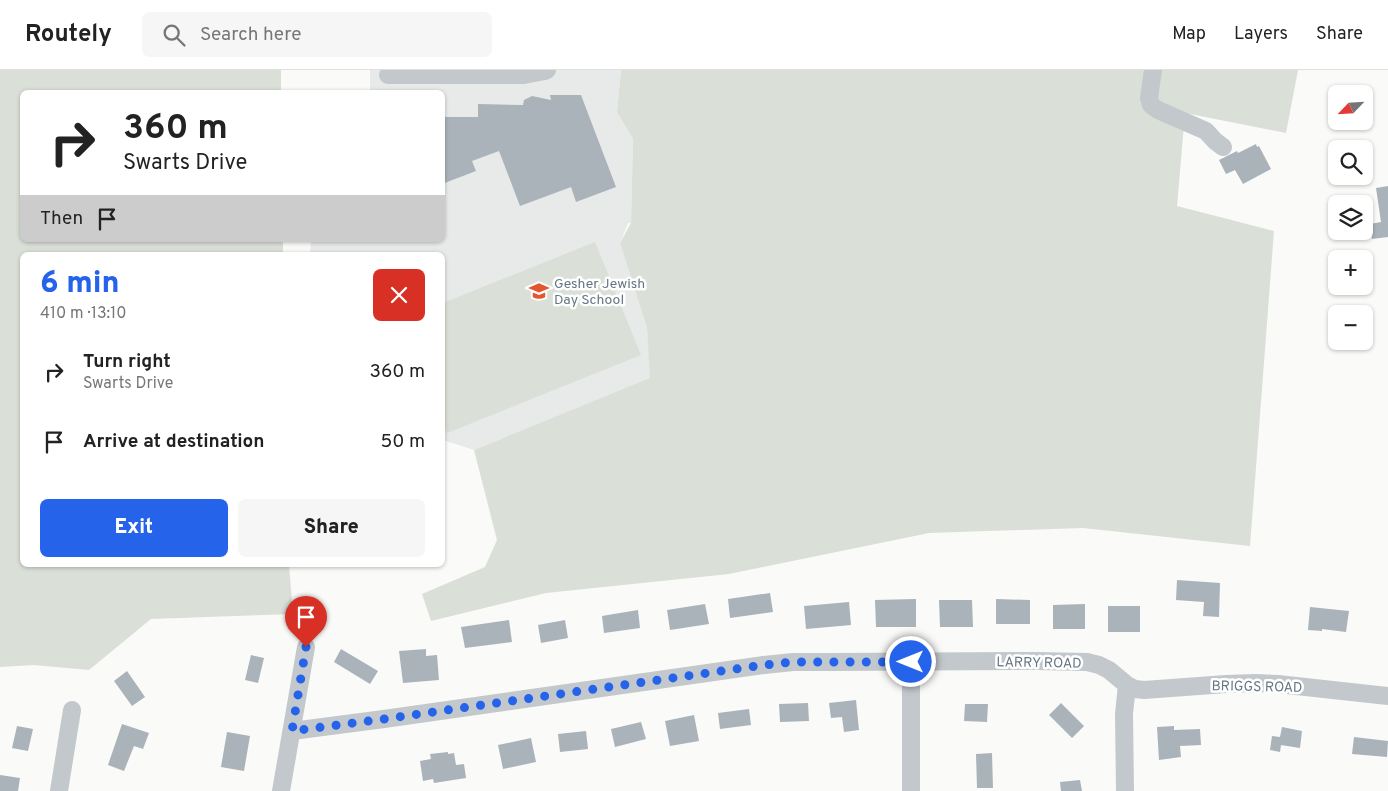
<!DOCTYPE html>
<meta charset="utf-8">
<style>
:root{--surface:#fff;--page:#f6f6f6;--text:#222;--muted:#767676;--line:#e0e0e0;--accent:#2563eb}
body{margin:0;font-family:Overpass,sans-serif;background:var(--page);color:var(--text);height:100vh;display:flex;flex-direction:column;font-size:19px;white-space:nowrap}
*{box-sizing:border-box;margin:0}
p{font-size:16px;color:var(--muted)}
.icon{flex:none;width:28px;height:28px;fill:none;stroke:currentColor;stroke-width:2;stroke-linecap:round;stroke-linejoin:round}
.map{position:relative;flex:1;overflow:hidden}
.panel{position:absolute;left:20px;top:182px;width:425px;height:315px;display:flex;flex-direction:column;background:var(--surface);border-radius:8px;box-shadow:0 1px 4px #0004}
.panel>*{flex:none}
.banner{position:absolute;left:20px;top:20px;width:425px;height:152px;border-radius:8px;box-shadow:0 1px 4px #0004;background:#fff;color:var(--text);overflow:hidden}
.needle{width:32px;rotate:245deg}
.buttons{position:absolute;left:1328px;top:15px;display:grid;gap:10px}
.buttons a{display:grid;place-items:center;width:45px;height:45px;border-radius:8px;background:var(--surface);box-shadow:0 1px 4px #0004;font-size:25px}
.pin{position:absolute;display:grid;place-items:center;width:42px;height:42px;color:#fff;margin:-51px -21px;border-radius:50% 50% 50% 0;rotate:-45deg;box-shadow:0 0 5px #0007}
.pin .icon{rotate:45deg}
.me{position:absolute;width:55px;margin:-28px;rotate:270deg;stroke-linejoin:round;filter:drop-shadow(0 0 4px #0008)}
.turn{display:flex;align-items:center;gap:18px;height:105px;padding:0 20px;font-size:22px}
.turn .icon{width:65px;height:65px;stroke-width:2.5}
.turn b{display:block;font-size:35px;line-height:42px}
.then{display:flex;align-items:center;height:48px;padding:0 20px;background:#0003;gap:10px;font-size:19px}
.round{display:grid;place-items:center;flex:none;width:52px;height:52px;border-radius:8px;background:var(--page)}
.headline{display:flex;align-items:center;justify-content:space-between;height:85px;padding:0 20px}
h1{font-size:30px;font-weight:800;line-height:38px;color:var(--accent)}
.button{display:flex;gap:10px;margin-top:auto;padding:10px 20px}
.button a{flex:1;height:58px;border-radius:8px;background:var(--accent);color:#fff;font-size:20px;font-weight:800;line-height:58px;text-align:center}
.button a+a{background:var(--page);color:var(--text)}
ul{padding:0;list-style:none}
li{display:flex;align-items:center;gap:15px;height:70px;padding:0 20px}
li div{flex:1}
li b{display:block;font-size:19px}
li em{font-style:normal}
header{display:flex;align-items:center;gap:30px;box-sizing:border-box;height:70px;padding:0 25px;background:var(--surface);border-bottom:1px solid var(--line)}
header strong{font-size:24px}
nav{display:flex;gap:28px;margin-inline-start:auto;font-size:18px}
.search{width:350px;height:45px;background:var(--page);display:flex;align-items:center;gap:12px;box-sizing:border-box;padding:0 18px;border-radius:8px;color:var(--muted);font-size:19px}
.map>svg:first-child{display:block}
.built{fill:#e8e9e9}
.green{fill:#dadfd7}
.building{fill:#aab3b9}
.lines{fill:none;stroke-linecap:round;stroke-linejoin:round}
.minor{stroke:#c3c8cc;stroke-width:18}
.route{stroke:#2563eb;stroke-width:9;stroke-dasharray:0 16.2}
.labels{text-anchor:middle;stroke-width:5;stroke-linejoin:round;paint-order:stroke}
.poi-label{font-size:14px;fill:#657683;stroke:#fff;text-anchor:start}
.street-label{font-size:14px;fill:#657683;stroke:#fff}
</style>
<header>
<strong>Routely</strong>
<div class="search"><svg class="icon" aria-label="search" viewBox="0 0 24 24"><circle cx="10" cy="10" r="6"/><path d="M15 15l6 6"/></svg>Search here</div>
<nav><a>Map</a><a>Layers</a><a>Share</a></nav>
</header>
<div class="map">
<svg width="1388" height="721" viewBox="0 0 1388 721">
<rect width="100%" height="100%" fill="#fafaf8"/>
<path class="built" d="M370,0H621L617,42L633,69L631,153H628L620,173L647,258L651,308L474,380L443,370L442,185H310L311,170H442V22H370Z"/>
<path class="green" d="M0,0H281V22H22V170H283V185H22V495H289L293,544L151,549L89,600L34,595L0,597Z
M621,0H1298L1286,63L1185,43L1177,136L1274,161L1250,476L1083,458L929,463L729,504L546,523L431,551L422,524L485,497L497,470L474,380L650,308L647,258L620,173L631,153L633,69L617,42Z
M595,172L641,285L447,363L442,352L443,233Z"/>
<path class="building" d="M550,25H581L616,117L576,132L571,117L520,136L499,81L472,91L476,101L442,114V47H478V34L523,35L524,30L532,26L551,30Z
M1256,74L1257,77L1259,76L1271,99L1243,114L1235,100L1226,104L1219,90L1237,81L1238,83Z
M1388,116V167L1372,169L1370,154L1381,152L1376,118Z
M1177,510L1220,513L1219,547L1203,546L1204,532L1176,530Z
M770,523L773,542L730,548L728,529Z
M916,529V557H876L875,530Z
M996,529L1030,530V554H996Z
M939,530H972L973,557H940Z
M849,532L851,555L806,559L804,536Z
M705,534L709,554L670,560L667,540Z
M1085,534V559H1053V535Z
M1108,536H1140V562H1108Z
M1310,537L1349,541L1346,562L1322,559V561L1308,560Z
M638,540L640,558L604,563L602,546Z
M509,550L512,572L465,578L461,557Z
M565,550L568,568L541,573L538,555Z
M341,579L378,601L370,614L334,592Z
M426,579V586L437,585L439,610L403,613L399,581Z
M251,585L264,588L258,613L245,610Z
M127,601L145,627L132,636L114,611Z
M856,630L859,660L844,662L842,647L831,648L829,633Z
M808,633L809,651L780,652L779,634Z
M1061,633L1084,656L1072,668L1049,645Z
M965,634H988L987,652L964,651Z
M749,639L751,655L720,659L718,643Z
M694,645L699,671L670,676L665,651Z
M641,652L646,669L615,677L611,659Z
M122,654L149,663L143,679L134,676L124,701L108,695Z
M17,656L33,659L28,681L12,678Z
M1174,656V660L1200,659L1201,675L1180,676L1181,687L1159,690L1157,657Z
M1282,657L1302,661L1300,678L1281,675L1280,682L1270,680L1272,666L1280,667Z
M586,661L588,679L560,682L558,664Z
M227,662L250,666L244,701L221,697Z
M1354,667L1388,671L1387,687L1352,684Z
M531,668L536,692L503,699L498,675Z
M448,682V684L454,683L456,695L464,694L466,708L434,713L433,709L423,711L420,691L431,689L430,684Z
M992,683L993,718H977L976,684Z
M0,705L20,708L18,721H0Z
M1080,710L1082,721H1061L1060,712Z"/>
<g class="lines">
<path class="minor" d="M1153,0L1149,28L1151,35L1158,40L1206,61L1215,71L1223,77
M388,5H524L545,1L547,0
M911,592V721
M1127,615L1135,619L1144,620L1226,614L1256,613L1278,614L1388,626
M292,661L384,649L764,595L793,592H829L1037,591L1087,592L1099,595L1109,600L1127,615L1124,644L1125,721
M59,721L72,640
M281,721L306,577"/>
</g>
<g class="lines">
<path class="route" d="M306,577L292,661L384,649L764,595L793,592H911"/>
</g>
<defs>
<symbol id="school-bare" viewBox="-9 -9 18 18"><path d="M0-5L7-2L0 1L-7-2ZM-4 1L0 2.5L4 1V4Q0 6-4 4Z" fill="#e4572e" stroke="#fff" stroke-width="2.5" paint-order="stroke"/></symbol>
</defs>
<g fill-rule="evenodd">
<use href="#school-bare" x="525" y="207" width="28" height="28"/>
</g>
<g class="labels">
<g class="poi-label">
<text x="554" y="218">Gesher Jewish<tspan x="554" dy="16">Day School</tspan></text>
</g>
<g class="street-label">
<text transform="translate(1039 592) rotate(1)" y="5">LARRY ROAD</text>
<text transform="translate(1257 616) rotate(1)" y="5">BRIGGS ROAD</text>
</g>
</g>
</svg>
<div class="buttons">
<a><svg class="needle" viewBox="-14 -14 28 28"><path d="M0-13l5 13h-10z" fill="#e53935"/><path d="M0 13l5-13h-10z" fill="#767676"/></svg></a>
<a><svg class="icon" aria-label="search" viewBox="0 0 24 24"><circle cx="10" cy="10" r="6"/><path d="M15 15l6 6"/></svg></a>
<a><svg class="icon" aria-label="layers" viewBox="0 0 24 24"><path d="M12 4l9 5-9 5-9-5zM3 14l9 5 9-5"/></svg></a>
<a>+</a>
<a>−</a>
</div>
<div class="pin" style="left:306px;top:577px;background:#d93025"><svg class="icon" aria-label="arrive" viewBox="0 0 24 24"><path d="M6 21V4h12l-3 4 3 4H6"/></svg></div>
<svg class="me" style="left:911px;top:592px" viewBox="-20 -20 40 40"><circle r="17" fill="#2563eb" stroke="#fff" stroke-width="3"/><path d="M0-11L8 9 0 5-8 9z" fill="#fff"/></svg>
<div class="banner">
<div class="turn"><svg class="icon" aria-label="right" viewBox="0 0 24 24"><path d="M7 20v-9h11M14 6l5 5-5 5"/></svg><div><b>360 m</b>Swarts Drive</div></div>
<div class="then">Then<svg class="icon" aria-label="arrive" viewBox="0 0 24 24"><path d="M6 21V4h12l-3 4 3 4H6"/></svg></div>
</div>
<section class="panel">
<div class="headline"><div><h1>6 min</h1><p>410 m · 13:10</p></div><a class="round" style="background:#d93025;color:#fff"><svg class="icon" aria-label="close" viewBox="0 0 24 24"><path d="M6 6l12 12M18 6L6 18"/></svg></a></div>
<ul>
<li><svg class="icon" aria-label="right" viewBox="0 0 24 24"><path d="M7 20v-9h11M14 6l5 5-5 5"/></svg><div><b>Turn right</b><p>Swarts Drive</p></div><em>360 m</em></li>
<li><svg class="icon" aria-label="arrive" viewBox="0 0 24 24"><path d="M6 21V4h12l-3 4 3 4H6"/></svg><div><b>Arrive at destination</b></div><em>50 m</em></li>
</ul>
<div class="button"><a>Exit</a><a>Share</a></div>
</section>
</div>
